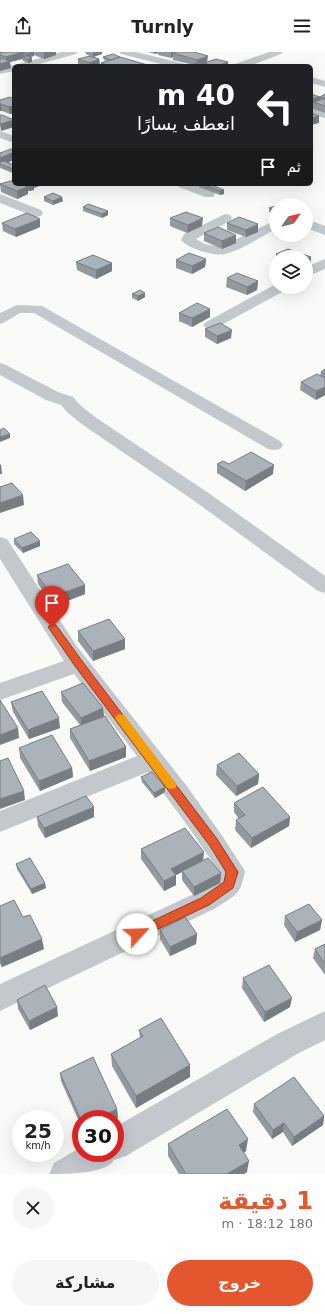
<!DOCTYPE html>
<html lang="ar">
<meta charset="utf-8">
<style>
:root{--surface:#fff;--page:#f6f6f6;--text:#222;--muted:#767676;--accent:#e4572e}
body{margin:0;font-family:"DejaVu Sans","Noto Sans Arabic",sans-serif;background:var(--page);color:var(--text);direction:rtl;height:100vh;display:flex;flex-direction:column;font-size:15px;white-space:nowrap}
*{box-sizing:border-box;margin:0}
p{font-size:13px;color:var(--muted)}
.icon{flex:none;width:22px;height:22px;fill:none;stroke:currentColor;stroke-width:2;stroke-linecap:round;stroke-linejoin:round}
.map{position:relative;height:1122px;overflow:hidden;direction:ltr}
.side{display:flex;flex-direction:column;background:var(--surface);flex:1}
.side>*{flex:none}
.hud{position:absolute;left:12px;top:12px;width:301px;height:122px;border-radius:6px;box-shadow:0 4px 16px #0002;direction:rtl;background:#202124;color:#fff;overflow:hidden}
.needle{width:26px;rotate:56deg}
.controls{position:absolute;left:269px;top:146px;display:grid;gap:8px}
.controls a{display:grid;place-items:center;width:44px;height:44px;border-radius:50%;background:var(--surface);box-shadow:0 4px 16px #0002;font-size:20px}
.speed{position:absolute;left:12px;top:1058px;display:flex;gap:8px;font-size:20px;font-weight:700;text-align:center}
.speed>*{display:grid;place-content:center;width:52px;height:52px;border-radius:50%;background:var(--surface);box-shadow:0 4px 16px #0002;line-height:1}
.speed small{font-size:10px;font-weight:400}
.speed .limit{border:6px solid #d22;background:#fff;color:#111}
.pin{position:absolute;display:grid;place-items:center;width:34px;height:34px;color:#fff;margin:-41px -17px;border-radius:50% 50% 50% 0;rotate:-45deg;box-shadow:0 0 4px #0007}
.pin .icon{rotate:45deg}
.me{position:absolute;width:44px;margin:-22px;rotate:65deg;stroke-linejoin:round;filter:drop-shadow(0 0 3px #0008)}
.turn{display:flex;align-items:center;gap:14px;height:84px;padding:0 12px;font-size:18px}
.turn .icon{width:52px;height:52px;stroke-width:2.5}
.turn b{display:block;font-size:28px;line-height:34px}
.then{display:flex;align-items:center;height:38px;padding:0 12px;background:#0003;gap:8px;font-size:15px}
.round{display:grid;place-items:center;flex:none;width:42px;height:42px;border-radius:21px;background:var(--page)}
.headline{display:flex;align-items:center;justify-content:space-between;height:68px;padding:0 12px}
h1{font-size:24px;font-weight:800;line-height:30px;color:var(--accent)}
.button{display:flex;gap:8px;margin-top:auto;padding:8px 12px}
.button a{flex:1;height:46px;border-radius:24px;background:var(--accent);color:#fff;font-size:16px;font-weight:800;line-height:46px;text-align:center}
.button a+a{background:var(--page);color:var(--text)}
header{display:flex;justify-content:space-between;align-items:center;height:52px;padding:0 12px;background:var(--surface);font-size:18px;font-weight:800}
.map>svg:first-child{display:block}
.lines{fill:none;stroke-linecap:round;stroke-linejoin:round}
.minor{fill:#c3c8cc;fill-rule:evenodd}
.wall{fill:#929a9f}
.shaded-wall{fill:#777d82}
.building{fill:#aab3b9;stroke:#777d82}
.route{fill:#e4572e;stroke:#94391e}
.slow{fill:#f59e0b}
</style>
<header><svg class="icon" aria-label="menu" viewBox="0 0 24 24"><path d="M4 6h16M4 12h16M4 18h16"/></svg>Turnly<svg class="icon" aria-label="share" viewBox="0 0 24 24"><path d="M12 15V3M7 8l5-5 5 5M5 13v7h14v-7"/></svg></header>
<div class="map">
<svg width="325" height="1122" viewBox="0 0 325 1122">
<rect width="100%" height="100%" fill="#fafaf8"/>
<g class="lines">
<path class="minor" d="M62,0H78L76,2L32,14H14V19L0,22V16L15,13Z
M119,0H136L185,12L186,14H169L121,2Z
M269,0H283L281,2L249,14H234L235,12Z
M311,25L325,29V35L311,31Z
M311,56L325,60V66L311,63Z
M0,79L14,84V91L0,86Z
M177,132H194L213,139L215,142L213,145H205L179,135Z
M0,142L41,158L43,161L41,164L36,165L0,151Z
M225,162L230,163L232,166L230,169L196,187L205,192L220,195L276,168V177C261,185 241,198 225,202C215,205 187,196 181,188L184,182Z
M306,167L325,174V183L306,176Z
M325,207V217L306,225V215Z
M276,232V235H288L286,238L216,276L211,278L206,276L203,273L206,270Z
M17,253L42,254L280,389L283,393L280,397L274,398L268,397L34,261H20L5,270L0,272V261Z
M0,311L6,313L58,340L73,345L80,353L95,365L207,440L325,524V541L318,539L193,448L83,373L68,361L61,353L46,348L0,323Z
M0,485L7,487L76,593L186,733L223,785L245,819C240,845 235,843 214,857L0,959V932L196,841L217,827L219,820L187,773L148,720L0,780V759L137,704L74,622L0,648V631L64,609L0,507Z
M325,959V988L297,1002L126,1104L114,1108C106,1122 66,1122 49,1122L54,1111L81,1095V1101H115V1075L277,982Z"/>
</g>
<path class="wall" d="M0,0H56V3L44,7L34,3V4L29,5L32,10L28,11L23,9L22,7L10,10L11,16L0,19Z
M85,0H102V2L93,5L99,7L100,14H78V7L90,4L86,2Z
M148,0H194L207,10L228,14H194V13L173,8V5L171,6L158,3V1L155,2Z
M103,5H120L151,14H101V11L107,9L104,8Z
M311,42L320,45L319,48L320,45L325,42V61L313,57V53Z
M14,47V61L10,62L2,59H0V48Z
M0,101L14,108L8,110L14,113V120L13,121L0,116Z
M12,127L39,134L34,136V138L28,139V142L17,147L1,140L0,132L12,129Z
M199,132H209L224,138V142L220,143L199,135Z
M44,145L63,149L53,153L44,149Z
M276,154V166L271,164V161L269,160V156Z
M83,155L108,159V163L102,166L83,159Z
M170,166L202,174L187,181L170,174Z
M40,167V175L16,185L3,179L2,171Z
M227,171L258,180L246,185L227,178Z
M204,181L236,191L222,197L204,189Z
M288,197L311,205L310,213L306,216V205H276V202Z
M206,207L205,215L192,222L176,216V208Z
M76,210L112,219L96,227L77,218Z
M227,226L258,229L257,238L247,243L226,235Z
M145,241V245L138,249L132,246V242Z
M179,261L210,265L192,275L179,269Z
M205,277L231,286L217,292L205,285Z
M325,317V343L316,348L300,338L301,330L320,324L321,320Z
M217,412H229L273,422L245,439L217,421Z
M14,487L40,494L23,501L14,492Z
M37,523L85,542L54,554L38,532Z
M78,579L125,587V597L93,609L78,589Z
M61,640L103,656L104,664L126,695V705L90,719L70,686V677L80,673L62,650Z
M11,650L60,676L29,687L13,660Z
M19,696L72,716L73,725L40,739L20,706Z
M217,713L259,722L258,732L236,744L216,723Z
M141,725L165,740L155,746L142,730Z
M234,751L290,765L289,774L251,796L235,778L236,768L239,767L234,760Z
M94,755V765L45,786L38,774L37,765Z
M141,797L203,808L221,821L220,831L194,844L182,828V820L176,823V833L164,839L141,807Z
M16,812L46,836L32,842L17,817Z
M0,854L23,865L44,897L2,915L0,912Z
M285,864L322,868L320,878L295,890L284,873Z
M160,878L197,882L196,892L170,904L160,887Z
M325,892V923L313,906L315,897Z
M243,926L290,955L264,970L242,936Z
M17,948L58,964L30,978L18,957Z
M139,978L190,1013V1025L136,1056L112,1014L111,1002L140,986Z
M60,1021L117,1057L118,1066L81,1067V1074L61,1029Z
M254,1052L324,1064L323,1073L292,1094L283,1080L272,1087L253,1060Z
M168,1092L246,1099L244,1101L247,1120L244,1122H179L168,1104Z"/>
<path class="shaded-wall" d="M0,0H24L25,6L22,5V7L10,10L11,16L0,19V12L7,10L6,5L0,3Z
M34,0V4L26,6V2Z
M44,0H56V3L44,7Z
M97,0H102V2L93,5V1Z
M155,0H158V1L155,2Z
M171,0H179L173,1V5L171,6Z
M208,4L207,10L198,14L197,13V8Z
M32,6V10L28,11V7Z
M99,7L100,14H90V11Z
M228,10V14H217Z
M320,45L319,51L313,50V53L311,54V47Z
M0,52H1L2,59H0Z
M14,54V61L10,62L9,55Z
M319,64V71L311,73V66Z
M14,68V75L1,79L0,72Z
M14,100V108L1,113L0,112V106Z
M26,132H39V134L34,136V138L28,139V142L17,147V139L23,133Z
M224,138V142L220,143V139Z
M62,145L63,149L53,153V149Z
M108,159V163L102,166V162Z
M203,166L202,174L187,181L188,173Z
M40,167V175L16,185L15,177Z
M258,172V180L246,185V178Z
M236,183V191L222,197V189Z
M311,205L310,213L306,216V208Z
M206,207L205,215L192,222V214Z
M112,211V219L96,227V218Z
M258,229L257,238L247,243V235Z
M145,241V245L138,249V244Z
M210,257V265L192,275V266Z
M232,278L231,286L217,292V284Z
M325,335V343L316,348V339Z
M10,382V386L0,390V385Z
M1,412L2,422H0V413Z
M274,413L273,422L245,439L246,429Z
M23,443L24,453L0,461V451Z
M40,489V494L23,501L22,496Z
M85,533V542L54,554L53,544Z
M125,587V597L93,609V599Z
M103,656L104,666L81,676V666Z
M59,666L60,676L29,687L28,678Z
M18,676L19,686L0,693V683Z
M126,695V705L90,719L89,709Z
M72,716L73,725L40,739L39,729Z
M259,722L258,732L236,744L237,734Z
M165,735V740L155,746L154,741Z
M24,739L25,748L0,757V747Z
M94,755V765L45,786L44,776Z
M290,765L289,774L251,796L252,786Z
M204,800L203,810L182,819V820L176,823V833L164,839V829L171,817Z
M221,821L220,831L194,844V835Z
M45,831L46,836L32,842L31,837Z
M322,868L320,878L295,890L297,880Z
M197,882L196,892L170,904V895Z
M42,887L44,897L2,915L0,906Z
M292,946L290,955L264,970L265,960Z
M57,955L58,964L30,978L29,969Z
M190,1013V1025L136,1056V1044Z
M117,1057L118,1066L115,1067H97Z
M324,1064L323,1073L292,1094L294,1085Z
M284,1071L283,1080L272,1087L273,1078Z
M248,1087L246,1099L238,1104L239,1093Z
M249,1109L247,1120L244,1122H227Z"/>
<path class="building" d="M4,0H23L6,5L0,3V1Z
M24,0H34L26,2H25Z
M176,0H194L208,4L197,8L173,1Z
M113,2L120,5L111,8L103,5Z
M26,4L32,6L28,7L22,5Z
M90,4L99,7L90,11L78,7Z
M120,5L151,14H110L101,11Z
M0,6L10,9L0,12Z
M216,7L228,10L217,14H214L204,11Z
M198,11L204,12V14H200L194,12Z
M35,13L38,14H30Z
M311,42L320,45L311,47Z
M325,42V46L320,45Z
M10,45L14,47V54L9,55L1,52H0V48Z
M323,47H325V54L313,50Z
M311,61L319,64L311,66Z
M0,63H2L14,68L0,72Z
M14,96V100L0,106V101Z
M4,109L14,113V116L13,117L0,112V110Z
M14,128V132H26L23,133L28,135L17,139L0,132Z
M202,132H209L224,138L220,139Z
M53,141L62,145L53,149L44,145Z
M88,152L108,159L102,162L83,155Z
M275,154H276V162L272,160L276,158L269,156Z
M186,160L203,166L188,173L170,166Z
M27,161L40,167L15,177L2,171Z
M239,165L258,172L246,178L227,171Z
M218,175L236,183L222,189L204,181Z
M288,197L311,205L306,208V205H283L276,202Z
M189,201L206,207L192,214L176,208Z
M93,203L112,211L96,218L76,210Z
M237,221L258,229L247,235L227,226Z
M140,238L145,241L138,244L132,242Z
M197,251L210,257L192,266L179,261Z
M220,271L232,278L217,284L205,277Z
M325,317V322L321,320Z
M317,322L325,326V335L316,339L301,330Z
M4,376L10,382L0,385V378Z
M251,400L274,413L246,429L217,412L223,409L229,412Z
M12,431L23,443L0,451V435Z
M31,480L40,489L22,496L14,487Z
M68,512L85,533L53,544L37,523Z
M109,567L125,587L93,599L78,579Z
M83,631L103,656L81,666L61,640Z
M42,639L59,666L28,678L11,650Z
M0,648L18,676L0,683Z
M105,664L126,695L89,709L70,677Z
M52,683L72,716L39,729L19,696Z
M239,701L259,722L237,734L217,713Z
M8,706L24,739L0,747V709Z
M152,720L165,735L154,741L141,725Z
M263,735L290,765L252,786L236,768L245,763L234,751Z
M86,744L94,755L44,776L37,765Z
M185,776L204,800L171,817L176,823L164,829L141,797Z
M30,806L45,831L31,837L16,812Z
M208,806L221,821L194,835L182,819Z
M14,848L23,865L30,863L42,887L0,906V854Z
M309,852L322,868L297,880L285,864Z
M185,865L197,882L170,895L160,878Z
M325,892V912L315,897Z
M269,913L292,946L265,960L243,926Z
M45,933L57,955L29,969L17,948Z
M161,966L190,1013L136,1044L111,1002L143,984L139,978Z
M93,1005L117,1057L97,1067H81V1068L60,1021Z
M294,1025L324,1064L294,1085L284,1071L273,1078L254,1052Z
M227,1057L248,1087L239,1093L249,1109L227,1122H186L168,1092Z"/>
<path class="route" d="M52,572L56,573L82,609L217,787L238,820L233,836L209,853L137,887L133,885L131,882L133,878L201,846L224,830L226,820L210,794L75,614L48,575Z"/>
<path class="slow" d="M120,662L124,663L175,730L177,733L175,736L171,737L167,736L117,669L115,666L117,663Z"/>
</svg>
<div class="controls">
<a><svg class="needle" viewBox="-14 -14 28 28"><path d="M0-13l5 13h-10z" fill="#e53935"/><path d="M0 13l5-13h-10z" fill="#767676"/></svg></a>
<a><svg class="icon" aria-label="layers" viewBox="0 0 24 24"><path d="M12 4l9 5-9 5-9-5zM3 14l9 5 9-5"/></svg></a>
</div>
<div class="speed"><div>25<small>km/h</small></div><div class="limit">30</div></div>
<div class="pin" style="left:52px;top:575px;background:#d93025"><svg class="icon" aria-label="arrive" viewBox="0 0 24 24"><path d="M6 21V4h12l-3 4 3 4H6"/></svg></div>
<svg class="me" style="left:137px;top:882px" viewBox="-20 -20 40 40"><circle r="19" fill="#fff"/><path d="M0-13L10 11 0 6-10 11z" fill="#e4572e"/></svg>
<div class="hud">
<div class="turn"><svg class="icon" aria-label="left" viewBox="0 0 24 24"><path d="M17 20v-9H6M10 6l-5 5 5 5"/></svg><div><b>40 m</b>انعطف يسارًا</div></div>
<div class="then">ثم<svg class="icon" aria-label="arrive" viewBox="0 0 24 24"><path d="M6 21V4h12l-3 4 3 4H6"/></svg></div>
</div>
</div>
<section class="side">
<div class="headline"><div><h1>1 دقيقة</h1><p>180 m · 18:12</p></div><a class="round"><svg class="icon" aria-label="close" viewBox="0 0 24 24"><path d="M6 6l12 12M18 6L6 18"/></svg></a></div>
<div class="button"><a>خروج</a><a>مشاركة</a></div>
</section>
